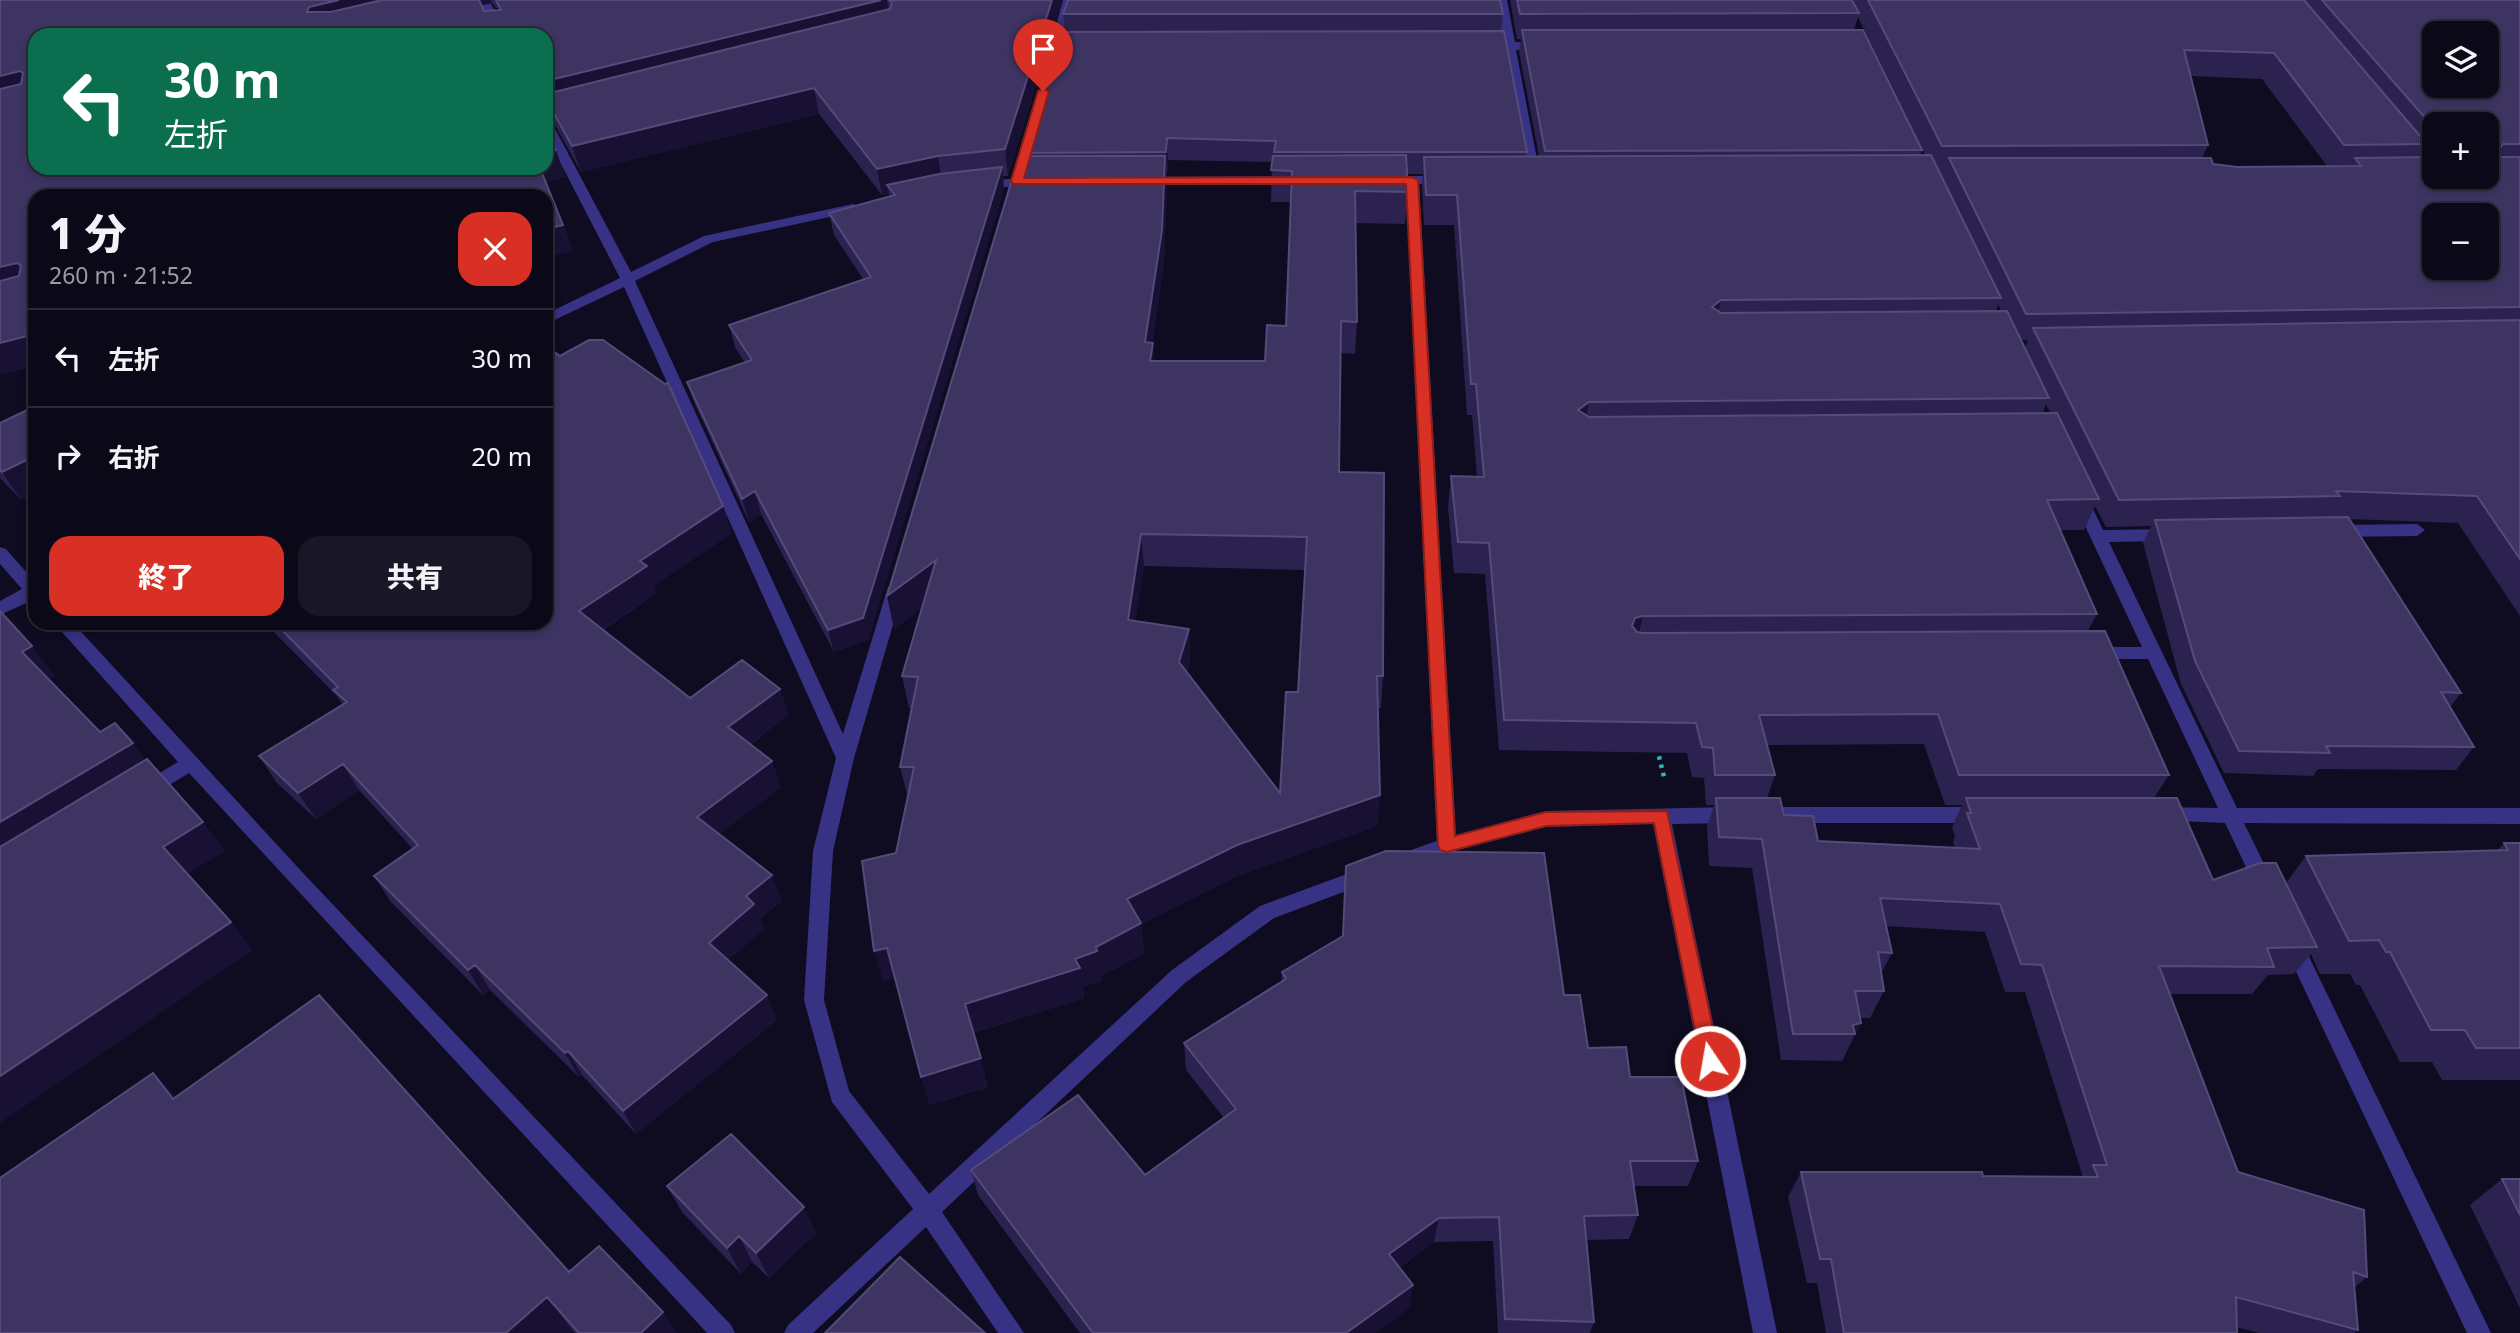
<!DOCTYPE html>
<html lang="ja">
<meta charset="utf-8">
<style>
:root{--surface:#0b0818;--page:#191625;--text:#f1f3f6;--muted:#9a9aa2;--line:#2b2937;--accent:#d93025}
body{margin:0;font-family:"Noto Sans","Noto Sans JP",sans-serif;background:var(--page);color:var(--text);height:100vh;display:flex;flex-direction:column;font-size:26px;white-space:nowrap}
*{box-sizing:border-box;margin:0}
p{font-size:23px;color:var(--muted)}
.icon{flex:none;width:38px;height:38px;fill:none;stroke:currentColor;stroke-width:2;stroke-linecap:round;stroke-linejoin:round}
.map{position:relative;flex:1;overflow:hidden}
.sheet{position:absolute;left:28px;top:189px;width:525px;height:441px;display:flex;flex-direction:column;background:var(--surface);border-radius:21px;box-shadow:0 4px 10px #0003,0 0 0 2px var(--line)}
.sheet>*{flex:none}
.guide{position:absolute;left:28px;top:28px;width:525px;height:147px;border-radius:21px;box-shadow:0 4px 10px #0003,0 0 0 2px var(--line);background:#0b6e4f;color:#fff;overflow:hidden}
.buttons{position:absolute;left:2422px;top:21px;display:grid;gap:14px}
.buttons a{display:grid;place-items:center;width:77px;height:77px;border-radius:14px;background:var(--surface);box-shadow:0 4px 10px #0003,0 0 0 2px var(--line);font-size:35px}
.pin{position:absolute;display:grid;place-items:center;width:60px;height:60px;color:#fff;margin:-72px -30px;border-radius:50% 50% 50% 0;rotate:-45deg;box-shadow:0 0 7px #0007}
.pin .icon{rotate:45deg}
.me{position:absolute;width:77px;margin:-38px;rotate:348deg;stroke-linejoin:round;filter:drop-shadow(0 0 5px #0008)}
.turn{display:flex;align-items:center;gap:24px;height:147px;padding:0 21px;font-size:32px}
.turn .icon{width:91px;height:91px;stroke-width:2.5}
.turn b{display:block;font-size:49px;line-height:60px}
.round{display:grid;place-items:center;flex:none;width:74px;height:74px;border-radius:21px;background:var(--page)}
.summary{display:flex;align-items:center;justify-content:space-between;height:119px;padding:0 21px}
h1{font-size:42px;font-weight:800;line-height:52px}
.button{display:flex;gap:14px;margin-top:auto;padding:14px 21px}
.button a{flex:1;height:80px;border-radius:21px;background:var(--accent);color:#fff;font-size:28px;font-weight:800;line-height:80px;text-align:center}
.button a+a{background:var(--page);color:var(--text)}
ul{padding:0;list-style:none}
li{display:flex;align-items:center;gap:21px;height:98px;padding:0 21px;border-top:2px solid var(--line)}
li div{flex:1}
li b{display:block;font-size:26px}
li em{font-style:normal}
.map>svg:first-child{display:block}
.lines{fill:none;stroke-linecap:round;stroke-linejoin:round}
.path{stroke:#24b9b3;stroke-width:4.5;stroke-dasharray:3.5 5;stroke-linecap:butt}
.street{fill:#373283;fill-rule:evenodd}
.wall{fill:#2c224f;fill-rule:evenodd}
.shaded-wall{fill:#191134}
.building{fill:#3e3462;stroke:#554b7b;stroke-width:2;fill-rule:evenodd}
.route{fill:#d93025;stroke:#8d1f18;stroke-width:2}
</style>
<div class="map">
<svg width="2520" height="1333" viewBox="0 0 2520 1333">
<rect width="100%" height="100%" fill="#0f0b20"/>
<g class="lines">
<path class="path" d="M1657,748L1664,777"/>
<path class="street" d="M477,0H489L507,35H495Z
M1063,0H1075L1060,54L1054,58L1048,54Z
M1495,0H1507L1515,42H1543L1549,46L1543,50H1516L1541,180L1534,184L1527,180L1504,50H1483L1477,46L1483,42H1503Z
M546,119L552,123L631,272L704,236L853,204L860,208L853,212L713,242L635,281L843,734L888,587L896,581L904,587L854,758L833,851L824,1000L849,1091L929,1194L1172,970L1260,906L1366,867L1373,869L1376,875L1373,881L1274,918L1186,982L942,1212L1024,1333H998L926,1227L813,1333H784L788,1325L913,1209L832,1102L804,1000L813,851L836,758L624,287L546,324V314L620,278L546,135Z
M1295,176L1300,177V183L1145,185L1138,181L1145,177Z
M1383,176H1446L1453,180L1446,184H1419L1456,835L1546,811L1732,807L1739,810L1741,815L1739,820L1732,823L1672,824L1777,1333H1753L1653,824L1546,827L1449,852L1409,867L1402,865L1399,859L1402,853L1437,841L1406,184L1378,183V177Z
M1036,177L1041,178V184L980,189L973,185L980,181Z
M2079,491L2085,492L2103,530L2169,529L2177,535L2169,541L2109,542L2237,808H2520V824L2244,823L2274,884L2271,890L2264,892L2257,890L2225,823L2155,820L2153,815L2155,810L2162,807L2218,808L2148,659H2091L2085,658L2082,653L2085,648L2091,647H2142L2071,496Z
M2417,524L2425,530L2417,536L2333,537L2325,531L2333,525Z
M0,547L6,549L35,582V599L0,615V601L22,589L0,564Z
M54,623H73L304,874L731,1325L735,1333H707L189,773L153,795L146,797L139,795L137,790L139,785L178,762Z
M1774,807H1980L1987,810L1989,815L1987,820L1980,823H1774L1767,820L1765,815L1767,810Z
M2293,935L2300,938L2491,1333H2467L2283,944L2286,938Z"/>
</g>
<path class="wall" d="M0,0H1062L1008,176H1003L1004,189L868,640L834,652L761,514L749,522L695,404L687,382L745,363L735,347L729,325L863,279L834,235L829,213L889,196V194L882,195L819,114L581,172L552,120L548,108H546V35L35,168L556,150L565,177L545,182L563,225L573,251L35,196V366L0,374ZM492,3L496,8H498L499,11H484L481,5Z
M1510,0H2520V616L2458,523L2349,519L2461,693L2450,707L2474,747L2456,770L2318,769L2313,776L2224,773L2181,684L2143,543L2151,526L2106,527L2095,506L2084,530H2060L2097,614L2088,631L2169,775L2154,798L2213,880L2286,883L2306,856L2497,851L2504,843H2520V1080H2442L2432,1062H2400L2360,985H2356L2350,974H2320L2311,954L2294,974L2268,975L2252,994H2170L2238,1172L2367,1277L2354,1288L2358,1330L2354,1333H2259L2236,1327L2237,1333H1826L1817,1283H1807L1788,1197L1801,1172L2083,1177L2025,992H2005L1985,932L1886,926L1892,953L1881,973L1884,991L1870,1018H1860L1861,1023L1842,1061L1781,1060L1752,868L1709,866L1707,827L1714,805H1706L1704,778L1692,777L1687,753L1499,750L1485,574L1454,573L1448,507L1451,476L1477,477L1472,415H1467L1454,225H1424L1422,187L1423,174H1407L1408,192L1405,224L1355,223L1357,322L1355,354L1341,353L1339,472L1383,676L1381,708H1378L1380,795L1377,826L1237,876L1141,924L1144,953L1100,977L1101,981L1083,987L1084,998L973,1033L988,1087L930,1105L895,978L883,981L896,853L908,798L900,767L912,708H909L902,676L922,608L894,629L1024,156V153L1065,32L1063,14H1503L1501,31L1527,152L1526,156H1539L1519,52L1521,39H1517ZM1858,17L1925,155H1920L1922,150L1854,30ZM2190,76L2262,79L2327,166L2237,167L2213,164L2202,158L2208,145ZM2434,124H2487V177H2434ZM1168,160L1272,162L1271,202H1291L1286,326L1265,361H1154L1152,343L1164,262L1167,187L1166,174H1167ZM1998,304L2001,311H1996ZM2021,340H2028L2025,348ZM2046,404L2049,410L2050,413H2043ZM1144,566L1305,570L1298,692L1280,793L1187,673L1190,661L1189,629L1135,621ZM1924,744L1945,805H1962L1952,827L1955,837L1953,842L1955,848L1818,841L1784,815L1767,798L1775,775L1767,745Z
M35,406V493L21,500L0,478V423Z
M732,533L654,585L657,593L603,630L690,698L780,689L788,715L750,745L772,761L780,788L719,834L782,901L760,918L764,929L728,960L777,1020L636,1134L582,1075L579,1077L490,990L483,995L391,902L374,876L413,849L359,790L316,819L277,783L259,756L343,705L337,696L265,623H546Z
M1282,972L1564,995L1588,1048L1630,1077L1698,1161L1688,1186H1634L1638,1215L1629,1239L1586,1240L1594,1322L1590,1333H1498L1493,1241L1434,1242L1399,1268L1413,1285L1409,1308L1375,1333H1080L978,1195L971,1170L1145,1175L1224,1118L1186,1070L1184,1043L1281,982Z
M176,1097L569,1272L677,1333H575Z
M2502,1179H2520V1308L2470,1205Z
M667,1186L816,1233L769,1278L752,1262L741,1274L682,1212Z"/>
<path class="shaded-wall" d="M339,0H450L319,35L307,12L309,7Z
M477,0H491L492,3L479,6Z
M881,0H887L891,24L546,99V81Z
M1052,0H1062L1008,176L1005,149Z
M20,71L34,96L0,105V76Z
M814,88L819,114L581,172L572,146Z
M1167,138L1168,160L1167,174L1166,152Z
M556,150L565,177L544,182L539,168H546V153Z
M938,156L942,182L887,185L889,194L882,195L877,169Z
M1165,156L1167,187L1164,262L1147,375L1145,342Z
M1002,167L1004,189L868,640L834,652L828,630Z
M403,168H505L416,190L401,170Z
M563,225L573,251L546,258V229Z
M17,263L34,289L0,299V267Z
M1721,300L1714,330L1712,307Z
M35,334V366L0,374V343Z
M1153,343L1155,376L1150,361Z
M1589,402L1583,432L1578,410Z
M35,456V493L21,500L2,472Z
M755,491L761,514L749,522L742,499Z
M723,506L732,533L654,585L657,593L590,638L579,611L640,561Z
M1141,534L1144,566L1131,653L1128,620Z
M936,560L943,593L894,629L887,596Z
M1643,616L1636,646L1632,626L1635,618Z
M1189,629L1190,661L1181,694L1179,662Z
M32,646L55,676L45,681L22,652Z
M780,689L788,715L737,754L728,727Z
M133,743L155,773L0,867V822Z
M772,761L780,788L707,843L697,817Z
M343,764L359,790L316,819L298,793Z
M1380,795L1377,826L1237,876L1141,924L1144,953L1100,977L1101,981L1083,987L1084,998L972,1033L965,1004L1075,959L1096,947L1127,899L1237,845Z
M203,822L225,851L186,875L163,847Z
M772,875L782,901L760,918L764,929L719,968L709,943L746,896Z
M231,922L253,950L0,1123V1076Z
M887,948L896,978L883,981L874,951Z
M475,965L490,990L483,995L468,970Z
M767,995L777,1020L636,1134L623,1111Z
M1861,1023L1847,1049L1855,1034L1853,1025Z
M568,1051L582,1075L579,1077L565,1053Z
M981,1058L988,1087L930,1105L921,1077Z
M153,1073L190,1111L173,1099Z
M804,1207L816,1233L769,1278L756,1253Z
M1439,1218L1434,1242L1386,1277L1389,1254Z
M739,1236L752,1262L741,1274L727,1248Z
M1413,1285L1409,1308L1375,1333H1346Z
M547,1297L573,1331L571,1333H506Z
M663,1312L677,1333H641Z"/>
<path class="building" d="M0,0H339L309,7L307,12H331L382,0H479L484,11L501,10L496,0H881L546,81V35H35V168H403L401,170L428,172L445,168H540L563,225L546,229V196H35V334L0,343V281L19,276L21,265L17,263L0,267V89L21,84L23,73L20,71L0,76Z
M889,0H1052L1005,149L938,156L877,169L814,88L572,146L546,99V94L890,9L892,3Z
M1068,0H1500L1503,14H1063Z
M1517,0H1852L1859,13L1520,14Z
M1868,0H2304L2427,144L2344,145L2274,53L2184,50L2208,145L1942,146Z
M2322,0H2520V144H2503L2500,148H2487V124H2434V128ZM2434,33H2487V86H2434Z
M1522,30H1863L1922,150L1545,151Z
M1504,31L1527,152H1274L1276,141L1167,138L1166,152L1024,153L1060,32Z
M546,132L556,150L546,153Z
M1406,155L1408,192L1355,191L1357,322L1341,321L1339,472L1384,473L1383,676H1377L1380,795L1237,845L1127,899L1141,923L1096,947L1097,951L1075,959L1080,968L965,1004L981,1058L921,1077L887,948L874,951L862,861L896,853L914,767H900L918,677L902,676L936,560L887,596L1019,156H1165L1162,230L1145,342L1153,343L1150,361H1265L1267,325L1286,326L1292,171L1271,170L1273,156ZM1141,534L1307,537L1298,692H1286L1280,793L1179,662L1189,629L1128,620Z
M1931,155L2001,298L1721,300L1712,307L1721,313L2007,311L2049,398L1589,402L1578,410L1589,417L2057,413L2099,499L2047,500L2097,614L1643,616L1635,618L1632,626L1637,632L1643,633L2105,631L2169,775H1959L1938,714L1759,715L1775,775H1715L1713,748L1702,747L1696,723L1504,720L1489,543L1458,542L1451,476L1484,477L1476,384H1471L1457,195H1426L1424,157Z
M2434,157V177H2487V157H2520V307L2026,314L1949,158H2211L2213,164L2237,167L2361,166L2355,158ZM2434,215H2487V268H2434Z
M1002,167L863,618L828,630L755,491L742,499L687,382L752,360L729,325L871,277L829,213L895,195L887,185L939,174Z
M2520,320V559L2477,496L2336,491L2340,496L2119,500L2033,328Z
M589,340H603L665,384L668,383L723,506L640,561L647,566L579,611L690,698L742,660L780,689L728,727L772,761L697,817L772,875L746,896L754,904L709,943L767,995L623,1111L568,1051L565,1053L475,965L468,970L374,876L418,845L343,764L298,793L259,756L347,702L333,690L338,687L275,623H546V346L560,356Z
M35,406V456L2,472L0,471V423Z
M2348,517L2461,693L2441,692L2474,747L2326,746L2330,753L2239,751L2195,661L2155,520Z
M0,611L32,646L22,652L100,732L115,723L133,743L0,822Z
M147,759L203,822L163,847L231,922L0,1076V847Z
M1716,798H1780L1784,815L1813,816L1818,841L1980,849L1967,813H1971L1966,798H2177L2213,880L2260,863H2276L2317,947L2267,948L2274,967L2159,966L2238,1172L2364,1210L2367,1277L2353,1272L2358,1330L2236,1297L2237,1333H1844L1831,1259H1820L1801,1172H1982L1983,1176L2098,1177L2093,1165H2107L2042,965L2021,964L2000,904L1880,898L1892,953L1878,952L1884,991H1855L1861,1023L1853,1025L1855,1034H1793L1762,839L1719,837Z
M2504,843H2520V1048H2476L2465,1030H2431L2390,952H2386L2379,940L2349,941L2306,856L2508,850Z
M1386,851L1544,853L1564,995H1580L1588,1048L1626,1047L1630,1077H1681L1698,1161H1630L1638,1215L1584,1216L1594,1322L1505,1319L1499,1217L1439,1218L1389,1254L1413,1285L1346,1333H1093L971,1170L1078,1095L1145,1175L1236,1109L1184,1043L1286,979L1282,972L1343,936L1346,866Z
M319,995L569,1272L599,1246L663,1312L641,1333H579L547,1297L506,1333H0V1178L153,1073L173,1099Z
M731,1134L804,1207L756,1253L739,1236L727,1248L667,1186Z
M2502,1179H2520V1215Z
M900,1257L985,1333H825Z"/>
<path class="route" d="M1043,88L1049,91L1024,178L1412,177L1418,180L1455,836L1546,812L1667,811L1720,1061L1717,1067L1710,1069L1704,1067L1701,1061L1654,823L1546,826L1447,852L1440,850L1438,845L1406,184H1013L1011,181L1038,91Z"/>
</svg>
<div class="buttons">
<a><svg class="icon" aria-label="layers" viewBox="0 0 24 24"><path d="M12 4l9 5-9 5-9-5zM3 14l9 5 9-5"/></svg></a>
<a>+</a>
<a>−</a>
</div>
<div class="pin" style="left:1043px;top:91px;background:#d93025"><svg class="icon" aria-label="arrive" viewBox="0 0 24 24"><path d="M6 21V4h12l-3 4 3 4H6"/></svg></div>
<svg class="me" style="left:1710px;top:1061px" viewBox="-20 -20 40 40"><circle r="17" fill="#d93025" stroke="#fff" stroke-width="3"/><path d="M0-11L8 9 0 5-8 9z" fill="#fff"/></svg>
<div class="guide">
<div class="turn"><svg class="icon" aria-label="left" viewBox="0 0 24 24"><path d="M17 20v-9H6M10 6l-5 5 5 5"/></svg><div><b>30 m</b>左折</div></div>
</div>
<section class="sheet">
<div class="summary"><div><h1>1 分</h1><p>260 m · 21:52</p></div><a class="round" style="background:#d93025;color:#fff"><svg class="icon" aria-label="close" viewBox="0 0 24 24"><path d="M6 6l12 12M18 6L6 18"/></svg></a></div>
<ul>
<li><svg class="icon" aria-label="left" viewBox="0 0 24 24"><path d="M17 20v-9H6M10 6l-5 5 5 5"/></svg><div><b>左折</b></div><em>30 m</em></li>
<li><svg class="icon" aria-label="right" viewBox="0 0 24 24"><path d="M7 20v-9h11M14 6l5 5-5 5"/></svg><div><b>右折</b></div><em>20 m</em></li>
</ul>
<div class="button"><a>終了</a><a>共有</a></div>
</section>
</div>
